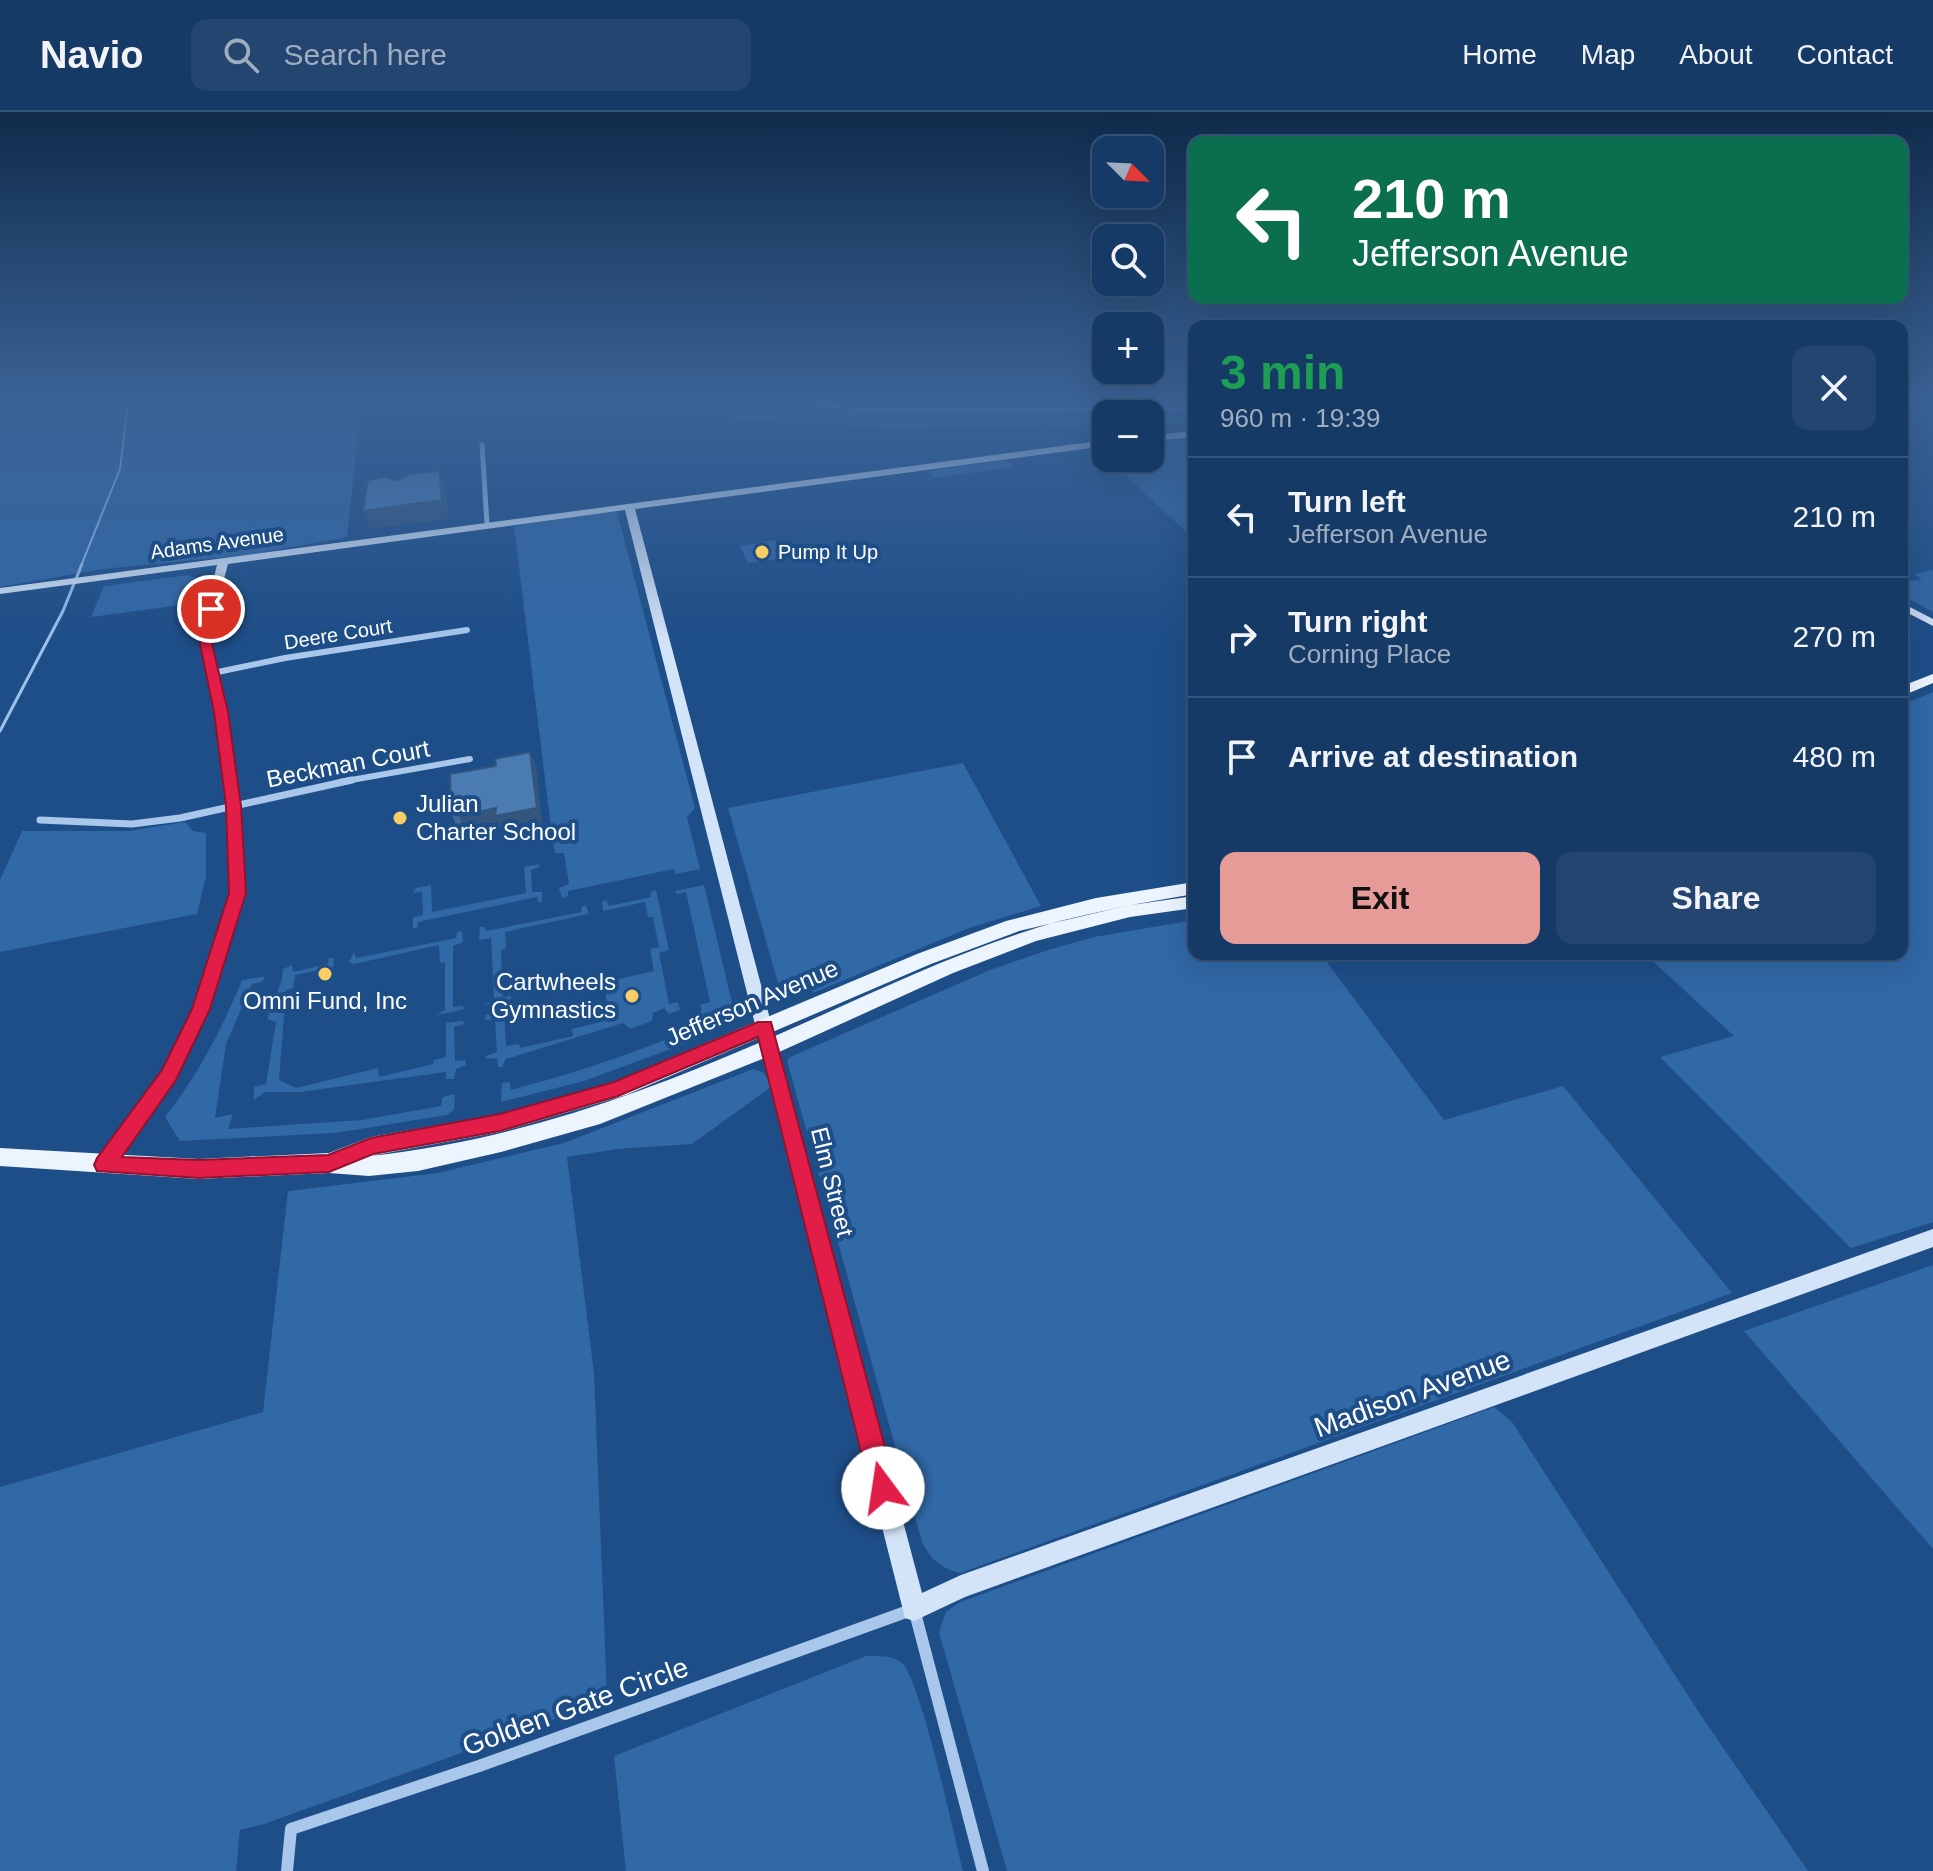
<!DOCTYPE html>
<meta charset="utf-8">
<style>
:root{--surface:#163a66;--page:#23456f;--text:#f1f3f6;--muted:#9eadbf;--line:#35547a;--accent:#e69b98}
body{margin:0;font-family:Arial,sans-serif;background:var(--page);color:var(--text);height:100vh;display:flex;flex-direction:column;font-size:30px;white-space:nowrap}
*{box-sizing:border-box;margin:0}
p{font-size:26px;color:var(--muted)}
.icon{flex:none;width:44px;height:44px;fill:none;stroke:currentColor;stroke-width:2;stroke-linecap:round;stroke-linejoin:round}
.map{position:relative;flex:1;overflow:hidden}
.side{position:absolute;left:1188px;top:208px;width:720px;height:640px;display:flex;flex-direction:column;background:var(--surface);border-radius:16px;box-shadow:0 8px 32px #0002,0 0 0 2px var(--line)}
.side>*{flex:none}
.banner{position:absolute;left:1188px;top:24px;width:720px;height:168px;border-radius:16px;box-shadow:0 8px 32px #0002,0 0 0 2px var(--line);background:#0b6e4f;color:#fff;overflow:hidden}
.needle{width:52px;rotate:114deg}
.buttons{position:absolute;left:1092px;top:24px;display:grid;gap:16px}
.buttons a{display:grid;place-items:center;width:72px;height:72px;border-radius:16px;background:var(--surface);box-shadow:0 8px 32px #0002,0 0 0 2px var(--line);font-size:40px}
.pin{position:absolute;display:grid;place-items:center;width:68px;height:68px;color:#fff;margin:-34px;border:4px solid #fff;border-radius:50%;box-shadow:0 2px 8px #0007}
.me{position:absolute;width:88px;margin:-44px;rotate:346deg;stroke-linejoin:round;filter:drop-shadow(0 0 6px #0008)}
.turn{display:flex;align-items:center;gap:28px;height:168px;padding:0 32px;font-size:36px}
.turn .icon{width:104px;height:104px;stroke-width:2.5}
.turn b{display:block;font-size:56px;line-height:68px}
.round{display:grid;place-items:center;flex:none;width:84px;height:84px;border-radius:16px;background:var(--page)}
.head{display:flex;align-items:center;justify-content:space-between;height:136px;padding:0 32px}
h1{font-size:48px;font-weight:700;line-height:60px;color:#1e9e55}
.button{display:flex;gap:16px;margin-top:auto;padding:16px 32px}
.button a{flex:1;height:92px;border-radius:16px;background:var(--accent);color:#111;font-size:32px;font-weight:700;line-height:92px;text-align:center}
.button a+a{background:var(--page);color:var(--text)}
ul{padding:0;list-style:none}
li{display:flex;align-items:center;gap:24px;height:120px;padding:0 32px;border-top:2px solid var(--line)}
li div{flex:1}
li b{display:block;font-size:30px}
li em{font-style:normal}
header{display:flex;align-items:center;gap:48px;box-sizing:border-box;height:112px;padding:0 40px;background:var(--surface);border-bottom:2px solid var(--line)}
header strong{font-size:38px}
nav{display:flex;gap:44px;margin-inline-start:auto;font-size:28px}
.search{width:560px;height:72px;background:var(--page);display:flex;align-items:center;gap:20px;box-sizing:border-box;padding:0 28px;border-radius:16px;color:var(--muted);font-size:30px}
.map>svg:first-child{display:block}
.green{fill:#3168a6}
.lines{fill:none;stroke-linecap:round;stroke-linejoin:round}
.stream-far1{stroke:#9bc2ed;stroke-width:2}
.stream{stroke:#9bc2ed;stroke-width:3}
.street-far3{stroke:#a8c7eb;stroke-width:5}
.street-far2{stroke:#a8c7eb;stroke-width:6}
.street-far1{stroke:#a8c7eb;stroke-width:7}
.street{stroke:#a8c7eb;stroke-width:12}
.secondary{fill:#d4e4f8;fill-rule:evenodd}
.primary{fill:#ecf4fe;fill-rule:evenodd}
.wall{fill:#406a99}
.shaded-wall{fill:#34567d}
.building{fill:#4a7bb2;stroke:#34567d;stroke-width:2}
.route{fill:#e11d48;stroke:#92132f;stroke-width:2}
.poi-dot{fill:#face67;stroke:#1e4e88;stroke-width:3}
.labels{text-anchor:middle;stroke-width:8;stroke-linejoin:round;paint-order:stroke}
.far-street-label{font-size:20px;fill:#fff;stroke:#1e4e88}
.far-poi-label{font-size:20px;fill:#fff;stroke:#1e4e88;text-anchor:start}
.street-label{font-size:24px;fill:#fff;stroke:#1e4e88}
.poi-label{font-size:24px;fill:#fff;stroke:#1e4e88;text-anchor:start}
.near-street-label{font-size:28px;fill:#fff;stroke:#1e4e88}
</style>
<header>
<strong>Navio</strong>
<div class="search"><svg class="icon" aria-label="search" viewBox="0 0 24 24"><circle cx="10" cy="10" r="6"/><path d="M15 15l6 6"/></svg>Search here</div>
<nav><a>Home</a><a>Map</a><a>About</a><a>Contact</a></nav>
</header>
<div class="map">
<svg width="1933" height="1759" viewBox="0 0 1933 1759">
<rect width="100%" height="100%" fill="#1e4e88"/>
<path class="green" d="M0,285H362L347,425L248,443L103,457L0,475Z
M612,285H1194V312L1150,313V302H1106V313L892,316L742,307Z
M1194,324V427L1107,346H1150V328Z
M1005,348L1014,355L933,366L929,359Z
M603,399L617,400L695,696L687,705L700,757L675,762L674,757L568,779V784L562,786L559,776L569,772L564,741H555L553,732L514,414Z
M776,428L784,446L748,451L740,434Z
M1933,458V500L1902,483V471L1922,467L1914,462Z
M189,463L196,466L188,492L91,505L104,474Z
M1933,580V1110L1851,1136L1660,945L1734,924L1645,842H1902V593Z
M963,651L1041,794L969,816L813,881L811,876L785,869L778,871L728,696Z
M185,710L193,719L206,721V764L197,802L0,840V768L22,719H129Z
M540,752L539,755L531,758L532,780H542V790H538L537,785L418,810L417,816H413V805L423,803L422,780L413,781L416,776L431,773L432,800L526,781L524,755Z
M704,773L734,899L730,900L715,919L676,935L584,969L501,990L502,971L510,970L511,978C571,962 630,943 687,919L684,911L702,898L700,893L710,890L686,780L677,782L675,779Z
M656,778L669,838L659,841L669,892L678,890L680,898L669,902L664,896L653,901L652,909L630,917L623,911L506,947L502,955H498L497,946L486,947V944L497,940L495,907L485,908L486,903L504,899L506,934L519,932L520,936L573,924L572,917L609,908L605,876L615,874L614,868L654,859L650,837L659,835L653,805H648L645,790L603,799L602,790L606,788L609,794L651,785V780Z
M586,793L589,802L505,820L506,836L501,838L503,885L511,884V887L484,893L494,887L491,826L479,828L480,815H485L486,819L581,800L582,794Z
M1194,808V842H1321L1444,1008L1563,974L1732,1181L960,1461C941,1456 931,1448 922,1430L787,949L790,945L990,858L1048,838L1094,825Z
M462,819L463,830L453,834V895L463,894L464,897L461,898L436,903L445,898V850L440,851L439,833L354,852L349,850L354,840L356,846L456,826L457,820Z
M329,846H334L333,855L295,863L293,876L286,878L279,968L296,976L378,956L379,965L433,952L434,948L446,945V911L463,909L464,912L454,915L455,949L465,948L466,953L456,957L454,967H446V960L300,980H265L254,988V975L266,972L276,910L267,907L282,867L283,857L292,853L293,860L328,852Z
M261,865H265L262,870L252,872L226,932L215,1006L233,1002L228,1017L362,1008L441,994L443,985L455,982L454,998L447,1003L335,1021L180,1029L165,1005C198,963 222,917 242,868Z
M753,957L764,961L771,975L692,1032L617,1037L567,1045L594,1261L607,1584L545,1611L264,1712L240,1718L236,1759H0V1375L263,1300L288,1079L438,1061L564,1031Z
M1933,1153V1437L1744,1219Z
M1494,1295L1512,1310L1702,1605L1808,1759H1007L939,1520L946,1500L958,1491Z
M866,1544C878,1544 892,1543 902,1551C921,1569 954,1724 963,1759H626L614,1644Z"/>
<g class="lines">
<path class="stream-far1" d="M709,285L861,297H1194
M81,454L120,357L128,292L112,285"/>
<path class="stream" d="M0,619L63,499L82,452"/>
<path class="street-far3" d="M482,333L487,412"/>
<path class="street-far2" d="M213,561L285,546L467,518
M340,670L470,647"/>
<path class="street-far1" d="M40,708L132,712L180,706L352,668"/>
<path class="street" d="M287,1759L291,1717L479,1654L914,1497L983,1759"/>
<path class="secondary" d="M1194,319V325L1150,329V323Z
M1106,328V334L635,397L922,1481L961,1463L1933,1117V1135L965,1485L914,1509L905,1506L625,398L228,452L216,497L212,532L227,600L241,694L245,781L209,897L178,963L110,1058L104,1061L98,1058L95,1053L98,1048L162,959L193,897L231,781L227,694L215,600L200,532L206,497L217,453L0,482V476Z
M1902,491L1933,507V514L1902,498Z"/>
<path class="primary" d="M1933,562V571L1902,584V574Z
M1194,770V782L1131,793L1194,784V796L1130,805L1036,829L953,861L777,941L600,1012L501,1040L418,1059L369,1064L329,1061L199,1067L0,1054V1036L199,1047L329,1041L371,1025L500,1002L613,970L917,842L1006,809L1096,786ZM1130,793C1095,801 1058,808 1024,820C935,849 851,891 766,928C639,983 508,1030 370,1044L500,1020L626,983L931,852L1019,819Z"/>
</g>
<path class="wall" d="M530,640L536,656L542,712L502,720L499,713L466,720L458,717L451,701Z"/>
<path class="shaded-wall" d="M439,359L446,377L448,407L370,417L363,399Z
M530,640L536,656L542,712L502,720L499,713L466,720L459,704L496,696Z"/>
<path class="building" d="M439,359L442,388L363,399L368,368L385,365L398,369L410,362Z
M530,640L537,696L495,704L496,696L459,704L451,701L450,662L496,654L495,647Z"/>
<linearGradient id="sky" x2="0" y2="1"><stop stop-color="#102b4b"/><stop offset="0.54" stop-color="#3b6396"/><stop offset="1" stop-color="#3b6396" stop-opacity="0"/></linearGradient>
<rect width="1933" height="531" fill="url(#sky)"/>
<path class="route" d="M206,495L217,497L212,532L228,600L241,694L246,781L210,897L176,968L122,1045L199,1048L328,1043L371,1026L500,1002L614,970L758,910H771L896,1376L892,1385L883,1389L874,1385L870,1376L758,925L618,984L500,1019L373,1042L329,1060L199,1066L97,1059L94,1053L97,1046L162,958L192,897L229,781L226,694L214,600L200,532Z"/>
<g class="poi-dot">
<circle cx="762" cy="440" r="8"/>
<circle cx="400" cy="706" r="8"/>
<circle cx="325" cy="862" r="8"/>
<circle cx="632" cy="884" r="8"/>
</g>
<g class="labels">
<g class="far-street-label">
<text transform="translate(217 431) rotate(-8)" y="7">Adams Avenue</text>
<text transform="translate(338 522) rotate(-9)" y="7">Deere Court</text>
</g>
<g class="far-poi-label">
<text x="778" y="447">Pump It Up</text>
</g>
<g class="street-label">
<text transform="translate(348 652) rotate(-11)" y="8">Beckman Court</text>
<text transform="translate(752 891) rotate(-23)" y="8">Jefferson Avenue</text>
<text transform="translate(832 1070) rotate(76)" y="8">Elm Street</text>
</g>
<g class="poi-label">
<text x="416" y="700">Julian<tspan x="416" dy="28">Charter School</tspan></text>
<text x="616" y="878" text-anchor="end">Cartwheels<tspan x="616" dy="28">Gymnastics</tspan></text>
<text x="325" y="897" text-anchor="middle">Omni Fund, Inc</text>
</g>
<g class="near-street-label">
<text transform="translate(1412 1281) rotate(-20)" y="10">Madison Avenue</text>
<text transform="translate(575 1594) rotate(-20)" y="10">Golden Gate Circle</text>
</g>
</g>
</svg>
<div class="buttons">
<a><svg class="needle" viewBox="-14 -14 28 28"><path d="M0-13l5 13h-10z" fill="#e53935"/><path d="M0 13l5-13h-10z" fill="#9eadbf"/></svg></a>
<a><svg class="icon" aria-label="search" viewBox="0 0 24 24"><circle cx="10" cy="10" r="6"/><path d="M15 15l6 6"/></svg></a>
<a>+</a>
<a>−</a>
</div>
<div class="pin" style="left:211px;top:497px;background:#d93025"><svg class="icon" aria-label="arrive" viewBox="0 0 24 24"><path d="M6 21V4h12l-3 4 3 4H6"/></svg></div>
<svg class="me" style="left:883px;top:1376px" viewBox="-20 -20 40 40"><circle r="19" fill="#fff"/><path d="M0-13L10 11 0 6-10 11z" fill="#e11d48"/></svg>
<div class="banner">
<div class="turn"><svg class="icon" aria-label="left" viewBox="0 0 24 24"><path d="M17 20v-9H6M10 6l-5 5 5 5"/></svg><div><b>210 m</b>Jefferson Avenue</div></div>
</div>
<section class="side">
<div class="head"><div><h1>3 min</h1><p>960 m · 19:39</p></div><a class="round"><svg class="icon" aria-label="close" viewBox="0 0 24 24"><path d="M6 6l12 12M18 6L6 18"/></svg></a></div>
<ul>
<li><svg class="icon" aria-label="left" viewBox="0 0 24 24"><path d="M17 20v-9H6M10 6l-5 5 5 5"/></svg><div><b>Turn left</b><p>Jefferson Avenue</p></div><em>210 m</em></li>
<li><svg class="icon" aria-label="right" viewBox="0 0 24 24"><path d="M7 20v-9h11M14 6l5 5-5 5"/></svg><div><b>Turn right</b><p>Corning Place</p></div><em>270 m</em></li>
<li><svg class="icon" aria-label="arrive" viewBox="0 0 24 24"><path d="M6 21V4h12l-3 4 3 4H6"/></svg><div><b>Arrive at destination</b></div><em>480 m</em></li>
</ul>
<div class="button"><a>Exit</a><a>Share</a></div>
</section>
</div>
